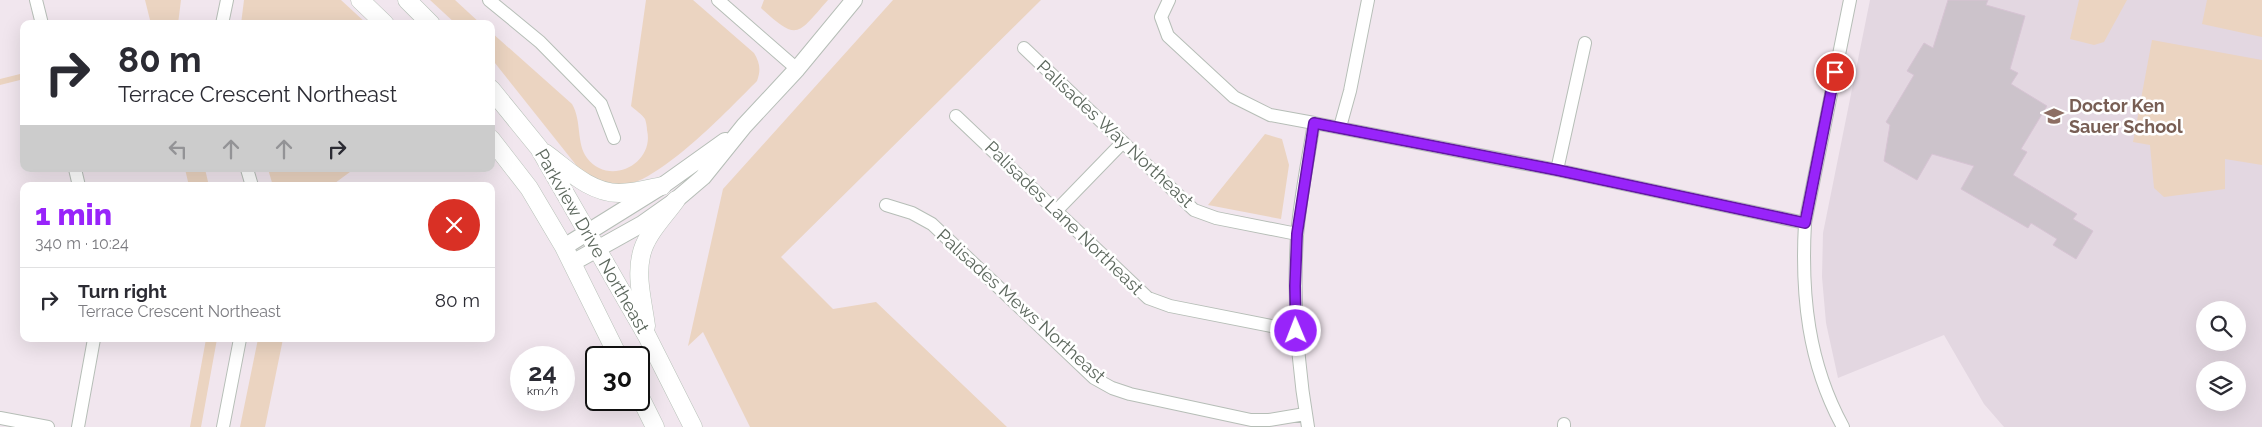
<!DOCTYPE html>
<meta charset="utf-8">
<style>
:root{--surface:#fff;--page:#f7f7f7;--text:#2b2b33;--muted:#7c7c81;--line:#e1e1e2;--accent:#9824fa}
body{margin:0;font-family:Raleway,sans-serif;background:var(--page);color:var(--text);height:100vh;display:flex;flex-direction:column;font-size:19px;white-space:nowrap}
*{box-sizing:border-box;margin:0}
p{font-size:16px;color:var(--muted)}
.icon{flex:none;width:28px;height:28px;fill:none;stroke:currentColor;stroke-width:2;stroke-linecap:round;stroke-linejoin:round}
.map{position:relative;flex:1;overflow:hidden}
.drawer{position:absolute;left:20px;top:182px;width:475px;height:160px;display:flex;flex-direction:column;background:var(--surface);border-radius:10px;box-shadow:0 5px 20px #0002}
.drawer>*{flex:none}
.guide{position:absolute;left:20px;top:20px;width:475px;height:152px;border-radius:10px;box-shadow:0 5px 20px #0002;background:#fff;color:var(--text);overflow:hidden}
.buttons{position:absolute;left:2196px;top:301px;display:grid;gap:10px}
.buttons a{display:grid;place-items:center;width:50px;height:50px;border-radius:50%;background:var(--surface);box-shadow:0 5px 20px #0002;font-size:25px}
.speed{position:absolute;left:510px;top:346px;display:flex;gap:10px;font-size:25px;font-weight:700;text-align:center}
.speed>*{display:grid;place-content:center;width:65px;height:65px;border-radius:50%;background:var(--surface);box-shadow:0 5px 20px #0002;line-height:1}
.speed small{font-size:12px;font-weight:400}
.speed .limit{border:2px solid #111;border-radius:8px;background:#fff;color:#111}
.pin{position:absolute;display:grid;place-items:center;width:42px;height:42px;color:#fff;margin:-21px;border:2px solid #fff;border-radius:50%;box-shadow:0 1px 5px #0007}
.me{position:absolute;width:55px;margin:-28px;rotate:359deg;stroke-linejoin:round;filter:drop-shadow(0 0 4px #0008)}
.turn{display:flex;align-items:center;gap:18px;height:105px;padding:0 15px;font-size:22px}
.turn .icon{width:65px;height:65px;stroke-width:2.5}
.turn b{display:block;font-size:35px;line-height:42px}
.lanes{display:flex;align-items:center;height:48px;padding:0 15px;background:#0003;justify-content:center;gap:25px;direction:ltr}
.lanes .off{opacity:.35}
.round{display:grid;place-items:center;flex:none;width:52px;height:52px;border-radius:26px;background:var(--page)}
.summary{display:flex;align-items:center;justify-content:space-between;height:85px;padding:0 15px}
h1{font-size:30px;font-weight:800;line-height:38px;color:var(--accent)}
ul{padding:0;list-style:none}
li{display:flex;align-items:center;gap:15px;height:65px;padding:0 15px;border-top:1px solid var(--line)}
li div{flex:1}
li b{display:block;font-size:19px}
li em{font-style:normal}
.map>svg:first-child{display:block}
.education{fill:#e3d7e1;fill-rule:evenodd}
.green{fill:#ebd4c1}
.building{fill:#ccc3cb;stroke:#d7c4d4}
.lines{fill:none;stroke-linecap:round;stroke-linejoin:round}
.minor-casing{stroke:#b6beb7;stroke-width:14}
.tertiary-casing{stroke:#b6beb7;stroke-width:18}
.secondary-casing{stroke:#b7c1b8;stroke-width:19}
.minor{stroke:#fff;stroke-width:12}
.tertiary{stroke:#fff;stroke-width:16}
.secondary{stroke:#fff;stroke-width:18}
.route-casing{stroke:#6317a2;stroke-width:12}
.route{stroke:#9824fa;stroke-width:9}
.labels{text-anchor:middle;stroke-width:5;stroke-linejoin:round;paint-order:stroke}
.education-label{font-size:18px;font-weight:bold;fill:#785e54;stroke:#fff;text-anchor:start}
.street-label{font-size:18px;fill:#5d685e;stroke:#fff}
</style>
<div class="map">
<svg width="2262" height="427" viewBox="0 0 2262 427">
<rect width="100%" height="100%" fill="#f1e6ee"/>
<path class="education" d="M1870,0H2262V427H2004L1984,404L1944,335L1838,378L1826,323L1822,277L1823,233ZM2205,310H2238V342H2205ZM2205,370H2238V402H2205Z"/>
<path class="green" d="M145,0H181L178,24H151Z
M244,0H341L367,24H241Z
M430,0H455L481,24H456Z
M646,0H693L754,53C760,63 761,70 757,81C730,108 655,188 617,186C604,185 594,180 584,175L491,58V32L572,104C582,121 576,143 587,158C609,187 655,164 647,130C647,127 646,122 645,119C642,114 635,110 631,106Z
M764,0H828C797,35 798,42 761,8Z
M893,0H1041L781,257L833,309L876,302L1007,427H750L703,332L688,346L723,189Z
M2079,0H2127L2104,42L2094,45L2070,39Z
M2207,0H2262V37L2202,24Z
M2152,40L2262,60V165L2225,159V189L2164,197L2154,188L2150,145L2133,142Z
M24,73V79L0,85V79Z
M1265,134L1282,139L1289,165L1281,219L1208,205Z
M185,169H205L209,186H189Z
M268,169H354L331,186H273Z
M206,339H217L201,427H190Z
M258,339H283L265,427H240Z"/>
<path class="building" d="M1948,0H1988L1986,5L2025,16L2010,69L2018,73L2011,84L2047,106L2021,149L2027,152L2013,175L2077,214L2073,219L2093,231L2076,259L2053,245L2057,239L2031,223L2028,228L1961,189L1974,166L1932,154L1917,180L1884,161L1890,125L1886,122L1914,75L1907,71L1924,43L1933,48Z"/>
<g class="lines">
<defs>
<path id="minor" d="M36,0L42,24
M489,0L540,42L601,104L614,138
M718,0L797,69
M1169,0L1161,17L1168,36L1234,97L1270,115L1314,123
M222,24L227,0
M1024,48L1194,210L1216,218L1297,234
M956,116L1148,298L1170,306L1296,331
M1340,127L1350,91L1368,0
M75,169L79,186
M247,169L252,186
M1557,170L1585,43
M886,205L912,213L932,224L1094,378L1112,388L1130,394L1251,420H1269L1305,414
M1057,210L1123,142
M0,418L48,427
M1564,424V427
M78,427L94,339
M223,427L240,339
M1308,427C1297,363 1293,301 1297,236C1300,199 1308,160 1314,123L1557,170L1805,223
M1843,427C1808,363 1801,295 1805,223L1850,0"/>
<path id="tertiary" d="M564,247L662,186L725,141
M572,263L642,224L676,200L703,177L744,126L797,69L854,0"/>
<path id="secondary" d="M360,0L385,24
M407,0L431,24
M491,89L539,148L647,336L693,427
M491,139L529,188L564,247L619,358
M545,153C567,169 590,193 619,193C633,193 648,189 662,186
M646,326C643,303 636,278 641,256C645,235 664,217 676,200
M639,395L655,427"/>
</defs>
<use href="#minor" class="minor-casing"/>
<use href="#tertiary" class="tertiary-casing"/>
<use href="#secondary" class="secondary-casing"/>
<use href="#minor" class="minor"/>
<use href="#tertiary" class="tertiary"/>
<use href="#secondary" class="secondary"/>
</g>
<g class="lines">
<defs>
<path id="route" d="M1296,331L1295,286L1297,234L1314,123L1557,170L1805,223L1835,72"/>
</defs>
<use href="#route" class="route-casing"/>
<use href="#route" class="route"/>
</g>
<defs>
<symbol id="school-bare" viewBox="-9 -9 18 18"><path d="M0-5L7-2L0 1L-7-2ZM-4 1L0 2.5L4 1V4Q0 6-4 4Z" fill="#8d6e63" stroke="#fff" stroke-width="2.5" paint-order="stroke"/></symbol>
</defs>
<g fill-rule="evenodd">
<use href="#school-bare" x="2040" y="102" width="28" height="28"/>
</g>
<g class="labels">
<g class="education-label">
<text x="2069" y="112">Doctor Ken<tspan x="2069" dy="21">Sauer School</tspan></text>
</g>
<g class="street-label">
<text transform="translate(1115 134) rotate(43)" y="6">Palisades Way Northeast</text>
<text transform="translate(1064 218) rotate(44)" y="6">Palisades Lane Northeast</text>
<text transform="translate(592 241) rotate(60)" y="6">Parkview Drive Northeast</text>
<text transform="translate(1021 306) rotate(42)" y="6">Palisades Mews Northeast</text>
</g>
</g>
</svg>
<div class="buttons">
<a><svg class="icon" aria-label="search" viewBox="0 0 24 24"><circle cx="10" cy="10" r="6"/><path d="M15 15l6 6"/></svg></a>
<a><svg class="icon" aria-label="layers" viewBox="0 0 24 24"><path d="M12 4l9 5-9 5-9-5zM3 14l9 5 9-5"/></svg></a>
</div>
<div class="speed"><div>24<small>km/h</small></div><div class="limit">30</div></div>
<div class="pin" style="left:1835px;top:72px;background:#d93025"><svg class="icon" aria-label="arrive" viewBox="0 0 24 24"><path d="M6 21V4h12l-3 4 3 4H6"/></svg></div>
<svg class="me" style="left:1296px;top:331px" viewBox="-20 -20 40 40"><circle r="17" fill="#9824fa" stroke="#fff" stroke-width="3"/><path d="M0-11L8 9 0 5-8 9z" fill="#fff"/></svg>
<div class="guide">
<div class="turn"><svg class="icon" aria-label="right" viewBox="0 0 24 24"><path d="M7 20v-9h11M14 6l5 5-5 5"/></svg><div><b>80 m</b>Terrace Crescent Northeast</div></div>
<div class="lanes"><svg class="icon off" aria-label="left" viewBox="0 0 24 24"><path d="M17 20v-9H6M10 6l-5 5 5 5"/></svg><svg class="icon off" aria-label="ahead" viewBox="0 0 24 24"><path d="M12 20V5M6 11l6-6 6 6"/></svg><svg class="icon off" aria-label="ahead" viewBox="0 0 24 24"><path d="M12 20V5M6 11l6-6 6 6"/></svg><svg class="icon" aria-label="right" viewBox="0 0 24 24"><path d="M7 20v-9h11M14 6l5 5-5 5"/></svg></div>
</div>
<section class="drawer">
<div class="summary"><div><h1>1 min</h1><p>340 m · 10:24</p></div><a class="round" style="background:#d93025;color:#fff"><svg class="icon" aria-label="close" viewBox="0 0 24 24"><path d="M6 6l12 12M18 6L6 18"/></svg></a></div>
<ul>
<li><svg class="icon" aria-label="right" viewBox="0 0 24 24"><path d="M7 20v-9h11M14 6l5 5-5 5"/></svg><div><b>Turn right</b><p>Terrace Crescent Northeast</p></div><em>80 m</em></li>
</ul>
</section>
</div>
